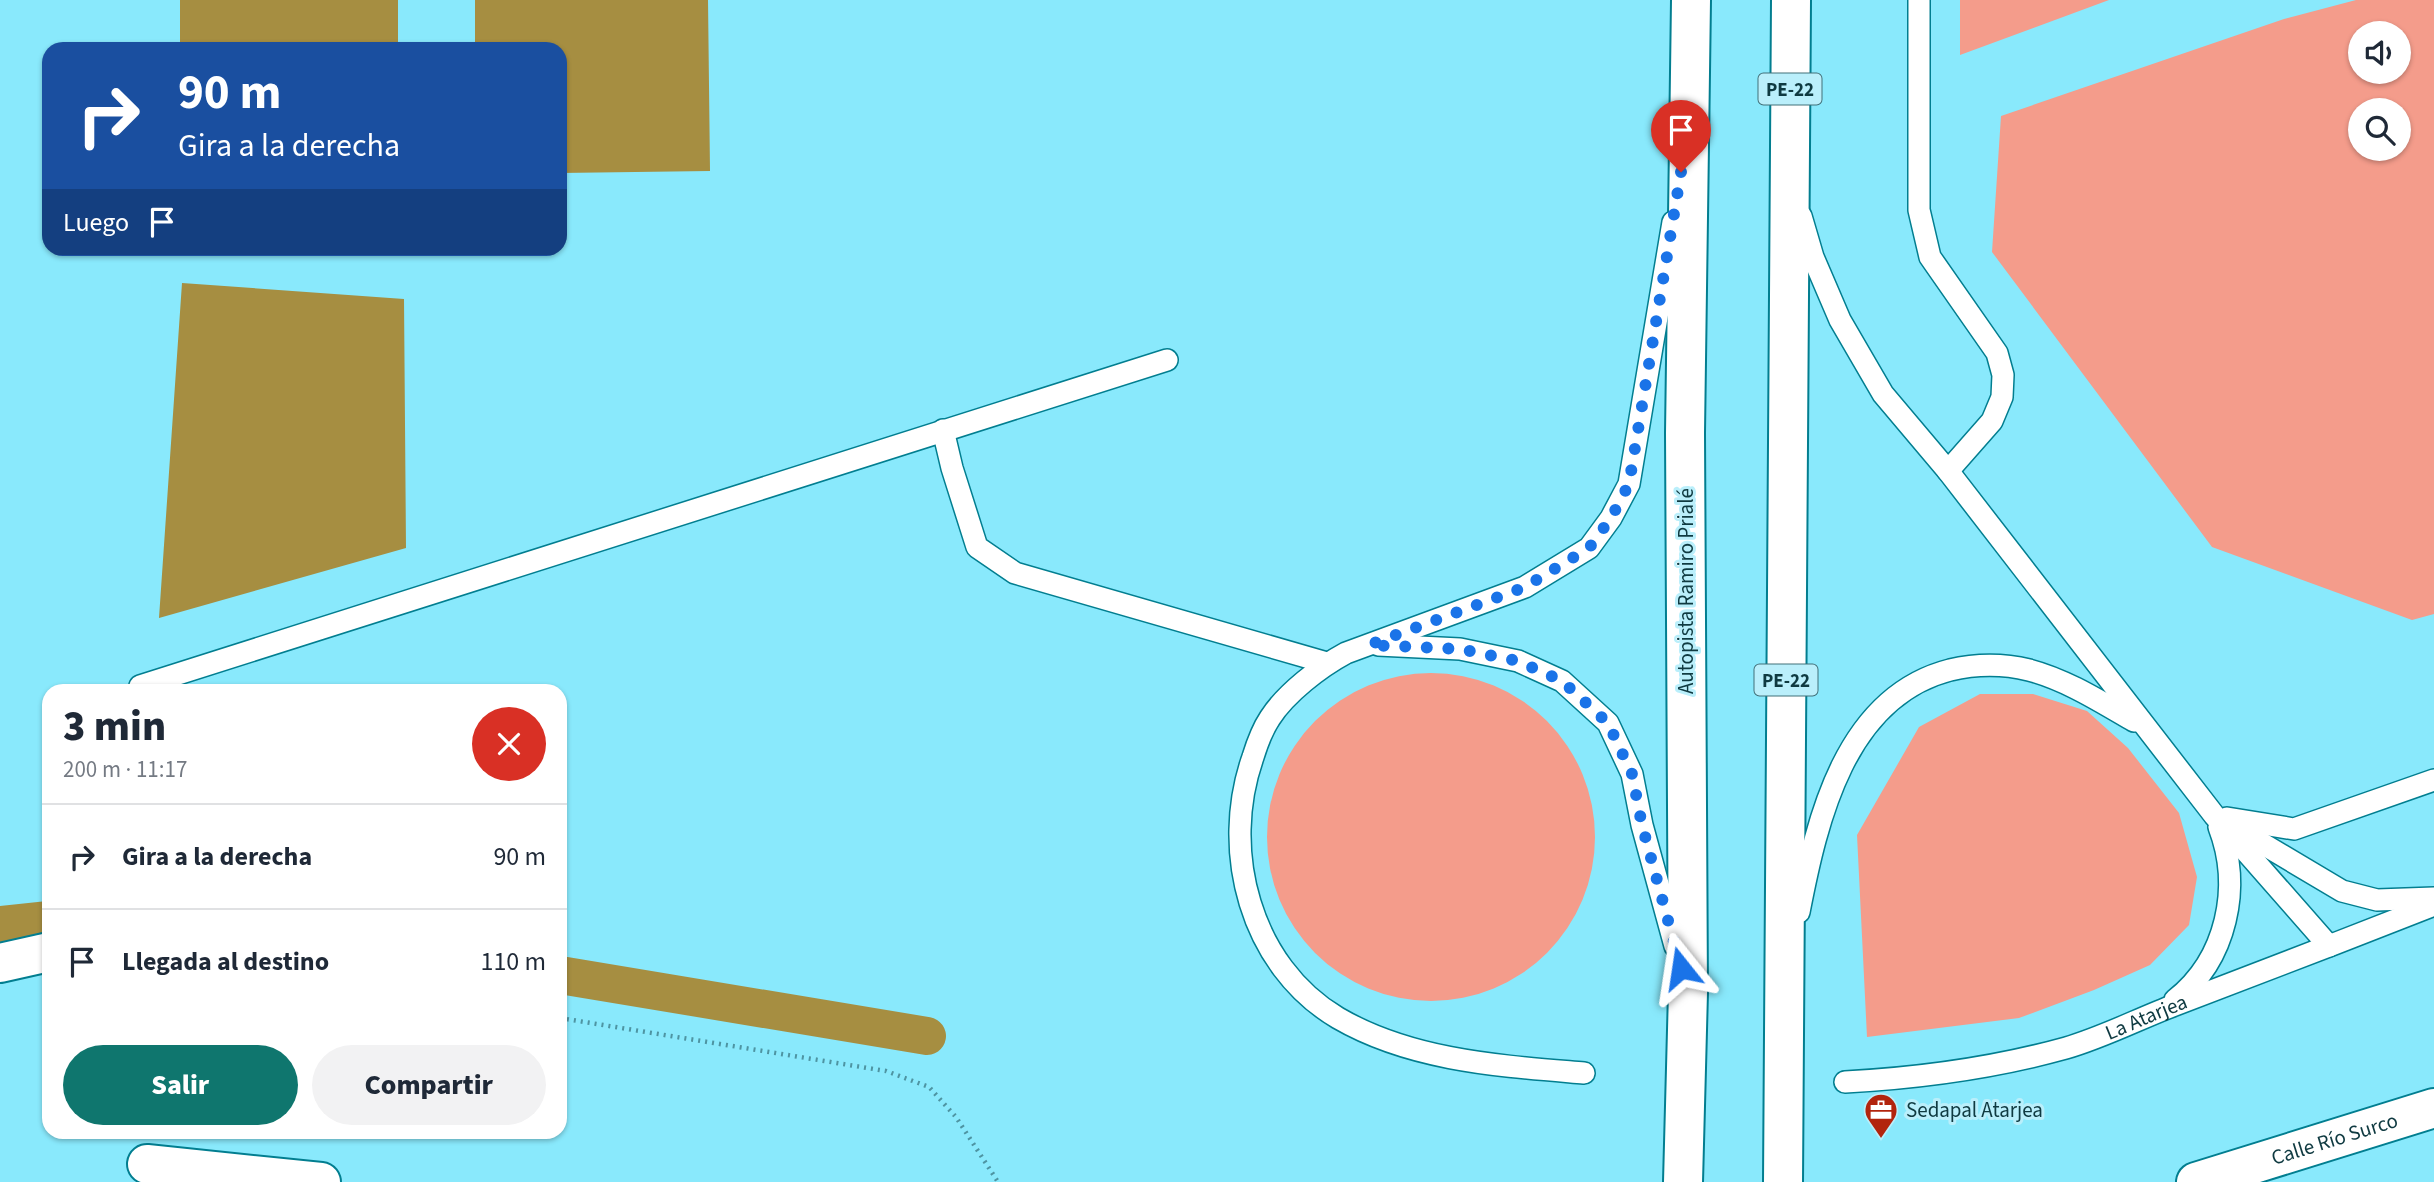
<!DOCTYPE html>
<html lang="es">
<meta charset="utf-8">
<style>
:root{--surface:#fff;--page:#f2f2f3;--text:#1f2937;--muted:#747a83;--line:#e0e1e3;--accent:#0f766e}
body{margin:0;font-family:"Source Sans 3",sans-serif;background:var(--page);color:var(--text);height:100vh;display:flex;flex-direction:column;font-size:26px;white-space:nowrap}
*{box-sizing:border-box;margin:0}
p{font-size:23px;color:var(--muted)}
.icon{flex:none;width:38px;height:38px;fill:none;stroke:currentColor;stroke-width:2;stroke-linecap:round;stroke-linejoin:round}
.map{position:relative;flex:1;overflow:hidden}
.sheet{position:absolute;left:42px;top:684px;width:525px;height:455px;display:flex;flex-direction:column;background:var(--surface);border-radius:21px;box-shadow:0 2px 5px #0004}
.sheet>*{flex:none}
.banner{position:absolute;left:42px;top:42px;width:525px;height:214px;border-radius:21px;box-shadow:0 2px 5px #0004;background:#1a4fa0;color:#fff;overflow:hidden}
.controls{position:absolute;left:2348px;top:21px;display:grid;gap:14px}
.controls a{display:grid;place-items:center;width:63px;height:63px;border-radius:50%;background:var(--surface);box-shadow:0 2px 5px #0004;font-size:35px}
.pin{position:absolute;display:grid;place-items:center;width:60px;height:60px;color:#fff;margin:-72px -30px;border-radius:50% 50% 50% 0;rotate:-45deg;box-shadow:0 0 7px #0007}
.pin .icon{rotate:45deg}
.me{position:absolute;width:77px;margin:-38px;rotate:345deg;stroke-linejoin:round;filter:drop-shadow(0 0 5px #0008)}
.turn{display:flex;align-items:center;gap:24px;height:147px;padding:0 21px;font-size:32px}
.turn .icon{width:91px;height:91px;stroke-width:2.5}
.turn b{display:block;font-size:49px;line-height:60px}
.then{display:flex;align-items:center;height:66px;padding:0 21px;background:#0003;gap:14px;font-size:26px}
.round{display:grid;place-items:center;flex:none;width:74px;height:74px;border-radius:37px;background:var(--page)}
.head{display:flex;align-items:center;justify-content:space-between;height:119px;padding:0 21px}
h1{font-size:42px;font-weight:800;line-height:52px}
.cta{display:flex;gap:14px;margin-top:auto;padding:14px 21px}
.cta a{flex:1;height:80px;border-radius:42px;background:var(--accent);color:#fff;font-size:28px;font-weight:800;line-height:80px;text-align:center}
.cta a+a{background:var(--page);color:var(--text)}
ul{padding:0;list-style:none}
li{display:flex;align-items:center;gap:21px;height:105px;padding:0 21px;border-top:2px solid var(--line)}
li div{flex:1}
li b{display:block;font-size:26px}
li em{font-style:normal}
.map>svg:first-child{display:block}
.green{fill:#f49c8b;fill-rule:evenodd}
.water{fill:#a68e41}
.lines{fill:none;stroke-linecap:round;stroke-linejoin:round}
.canal{stroke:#a68e41;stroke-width:38}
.lane-casing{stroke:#027e90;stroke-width:24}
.street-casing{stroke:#027e90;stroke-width:42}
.highway-casing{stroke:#027e90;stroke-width:42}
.path{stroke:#4e94a2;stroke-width:4.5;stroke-dasharray:2 5;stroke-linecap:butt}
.lane{stroke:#fff;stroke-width:21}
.street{stroke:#fff;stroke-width:38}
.highway{stroke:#fff;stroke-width:38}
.route{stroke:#1a73e8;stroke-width:12;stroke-dasharray:0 21.6}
.labels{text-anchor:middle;stroke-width:6;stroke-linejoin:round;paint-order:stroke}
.shield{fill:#baeffb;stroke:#427079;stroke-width:2}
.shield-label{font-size:19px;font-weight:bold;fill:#0f3a41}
.street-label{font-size:21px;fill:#0f3a41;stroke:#baeffb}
.poi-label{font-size:21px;fill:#0f3a41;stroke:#baeffb;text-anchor:start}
</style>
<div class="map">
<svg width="2434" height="1182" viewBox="0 0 2434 1182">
<rect width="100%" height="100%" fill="#89e9fc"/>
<path class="green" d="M1960,0H2109L1960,55Z
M2356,0H2434V614L2412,620L2212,547L1992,252L2001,116L2284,19ZM2399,33V72H2361V33ZM2399,110V149H2361V110Z
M1267 837a164 164 0 1 1 328 0a164 164 0 1 1-328 0Z
M1980,694H2033L2087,711L2128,748L2179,813L2197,877L2189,925L2150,965L2094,990L2019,1018L1867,1037L1857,835L1919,727Z"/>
<path class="water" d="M180,0H398V49H180Z
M475,0H708L710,171L560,173V49H475Z
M182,283L404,299L406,548L159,618Z"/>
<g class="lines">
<path class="canal" d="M0,925L49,920
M560,975L927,1036"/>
<defs>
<g id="lane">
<path d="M1919,0V210L1930,257L1997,353L2003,375L2002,397L1992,421L1948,471"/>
<path d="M1801,216L1813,257L1840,320L1883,394L1948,471L2214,815L2329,946"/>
<path d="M943,430L952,468L977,547L1015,573L1327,663"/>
<path d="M1378,645L1460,649L1518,661L1562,681L1608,723L1632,774L1642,825L1675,946"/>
<path d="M140,686L1167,360"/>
<path d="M2227,818L2294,829L2434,780"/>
<path d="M2231,825L2342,891L2377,900L2434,898"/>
<path d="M1799,912C1817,819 1845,697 1950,670C1976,664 2004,664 2029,670C2067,680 2101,702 2134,721"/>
<path d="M2175,1000C2227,959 2242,887 2219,827"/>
<path d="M1584,1073C1501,1066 1412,1061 1338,1018C1250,966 1220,850 1253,757C1257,744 1262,730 1270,718C1286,693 1320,667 1346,653L1525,587L1589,548L1611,518L1629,484L1673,222"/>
<path id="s1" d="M1845,1082C1919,1078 1994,1068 2066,1048C2104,1037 2138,1019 2175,1005C2261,972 2348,939 2434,905"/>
</g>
<g id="street">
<path d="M0,963L49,952"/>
<path d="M147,1164L321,1182"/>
<path id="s2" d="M2196,1182L2434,1108"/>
</g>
<path id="highway" d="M1683,1182L1688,992L1685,433L1691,0
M1783,1182L1791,0"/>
</defs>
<use href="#lane" class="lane-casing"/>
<use href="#street" class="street-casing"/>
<use href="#highway" class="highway-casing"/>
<path class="path" d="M560,1018L886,1071L929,1087L956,1117L998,1182"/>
<use href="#lane" class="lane"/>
<use href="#street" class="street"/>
<use href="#highway" class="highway"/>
</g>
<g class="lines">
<path class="route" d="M1681,172L1629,484L1611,518L1589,548L1525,587L1369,645L1460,649L1518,661L1562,681L1608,723L1632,774L1642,825L1681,968"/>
</g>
<defs>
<symbol id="office-pin" viewBox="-11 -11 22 30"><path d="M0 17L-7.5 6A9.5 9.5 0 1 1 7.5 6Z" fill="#b2240d" stroke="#baeffb"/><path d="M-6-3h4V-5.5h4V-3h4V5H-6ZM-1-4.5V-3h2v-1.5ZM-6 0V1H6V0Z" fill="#fff"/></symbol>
</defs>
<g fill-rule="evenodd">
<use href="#office-pin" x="1862" y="1091" width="38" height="52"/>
</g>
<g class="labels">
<g class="shield">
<rect x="1758.5" y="73.5" width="63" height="31" rx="5"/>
<rect x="1754.5" y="664.5" width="63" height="31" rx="5"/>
</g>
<g class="shield-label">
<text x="1790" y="96">PE-22</text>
<text x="1786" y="687">PE-22</text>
</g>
<g class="street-label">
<text transform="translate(1686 591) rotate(-90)" y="7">Autopista Ramiro Prialé</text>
<text dy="7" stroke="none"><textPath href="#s1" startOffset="310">La Atarjea</textPath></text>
<text dy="7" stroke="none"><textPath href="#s2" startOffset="145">Calle Río Surco</textPath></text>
</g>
<g class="poi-label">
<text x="1906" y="1117">Sedapal Atarjea</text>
</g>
</g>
</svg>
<div class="controls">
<a><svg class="icon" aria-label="sound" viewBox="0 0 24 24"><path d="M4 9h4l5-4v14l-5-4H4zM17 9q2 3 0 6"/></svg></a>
<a><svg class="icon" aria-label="search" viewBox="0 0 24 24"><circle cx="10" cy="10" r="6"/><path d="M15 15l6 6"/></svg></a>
</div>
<div class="pin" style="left:1681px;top:172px;background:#d93025"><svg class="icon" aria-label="arrive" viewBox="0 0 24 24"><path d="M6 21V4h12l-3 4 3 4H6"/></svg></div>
<svg class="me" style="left:1681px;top:968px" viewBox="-20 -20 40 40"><path d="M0-17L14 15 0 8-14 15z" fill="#1a73e8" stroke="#fff" stroke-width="4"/></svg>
<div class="banner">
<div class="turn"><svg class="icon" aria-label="right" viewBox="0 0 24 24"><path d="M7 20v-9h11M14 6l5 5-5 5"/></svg><div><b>90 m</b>Gira a la derecha</div></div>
<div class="then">Luego<svg class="icon" aria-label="arrive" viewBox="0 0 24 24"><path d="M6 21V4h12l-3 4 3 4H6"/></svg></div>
</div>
<section class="sheet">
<div class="head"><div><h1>3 min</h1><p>200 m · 11:17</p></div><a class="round" style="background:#d93025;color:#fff"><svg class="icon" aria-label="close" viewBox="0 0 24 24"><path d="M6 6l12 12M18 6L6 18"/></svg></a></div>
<ul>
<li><svg class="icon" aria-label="right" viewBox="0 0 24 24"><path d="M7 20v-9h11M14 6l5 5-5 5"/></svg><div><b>Gira a la derecha</b></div><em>90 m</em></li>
<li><svg class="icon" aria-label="arrive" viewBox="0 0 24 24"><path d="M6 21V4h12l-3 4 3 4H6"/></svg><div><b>Llegada al destino</b></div><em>110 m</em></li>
</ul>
<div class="cta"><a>Salir</a><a>Compartir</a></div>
</section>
</div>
